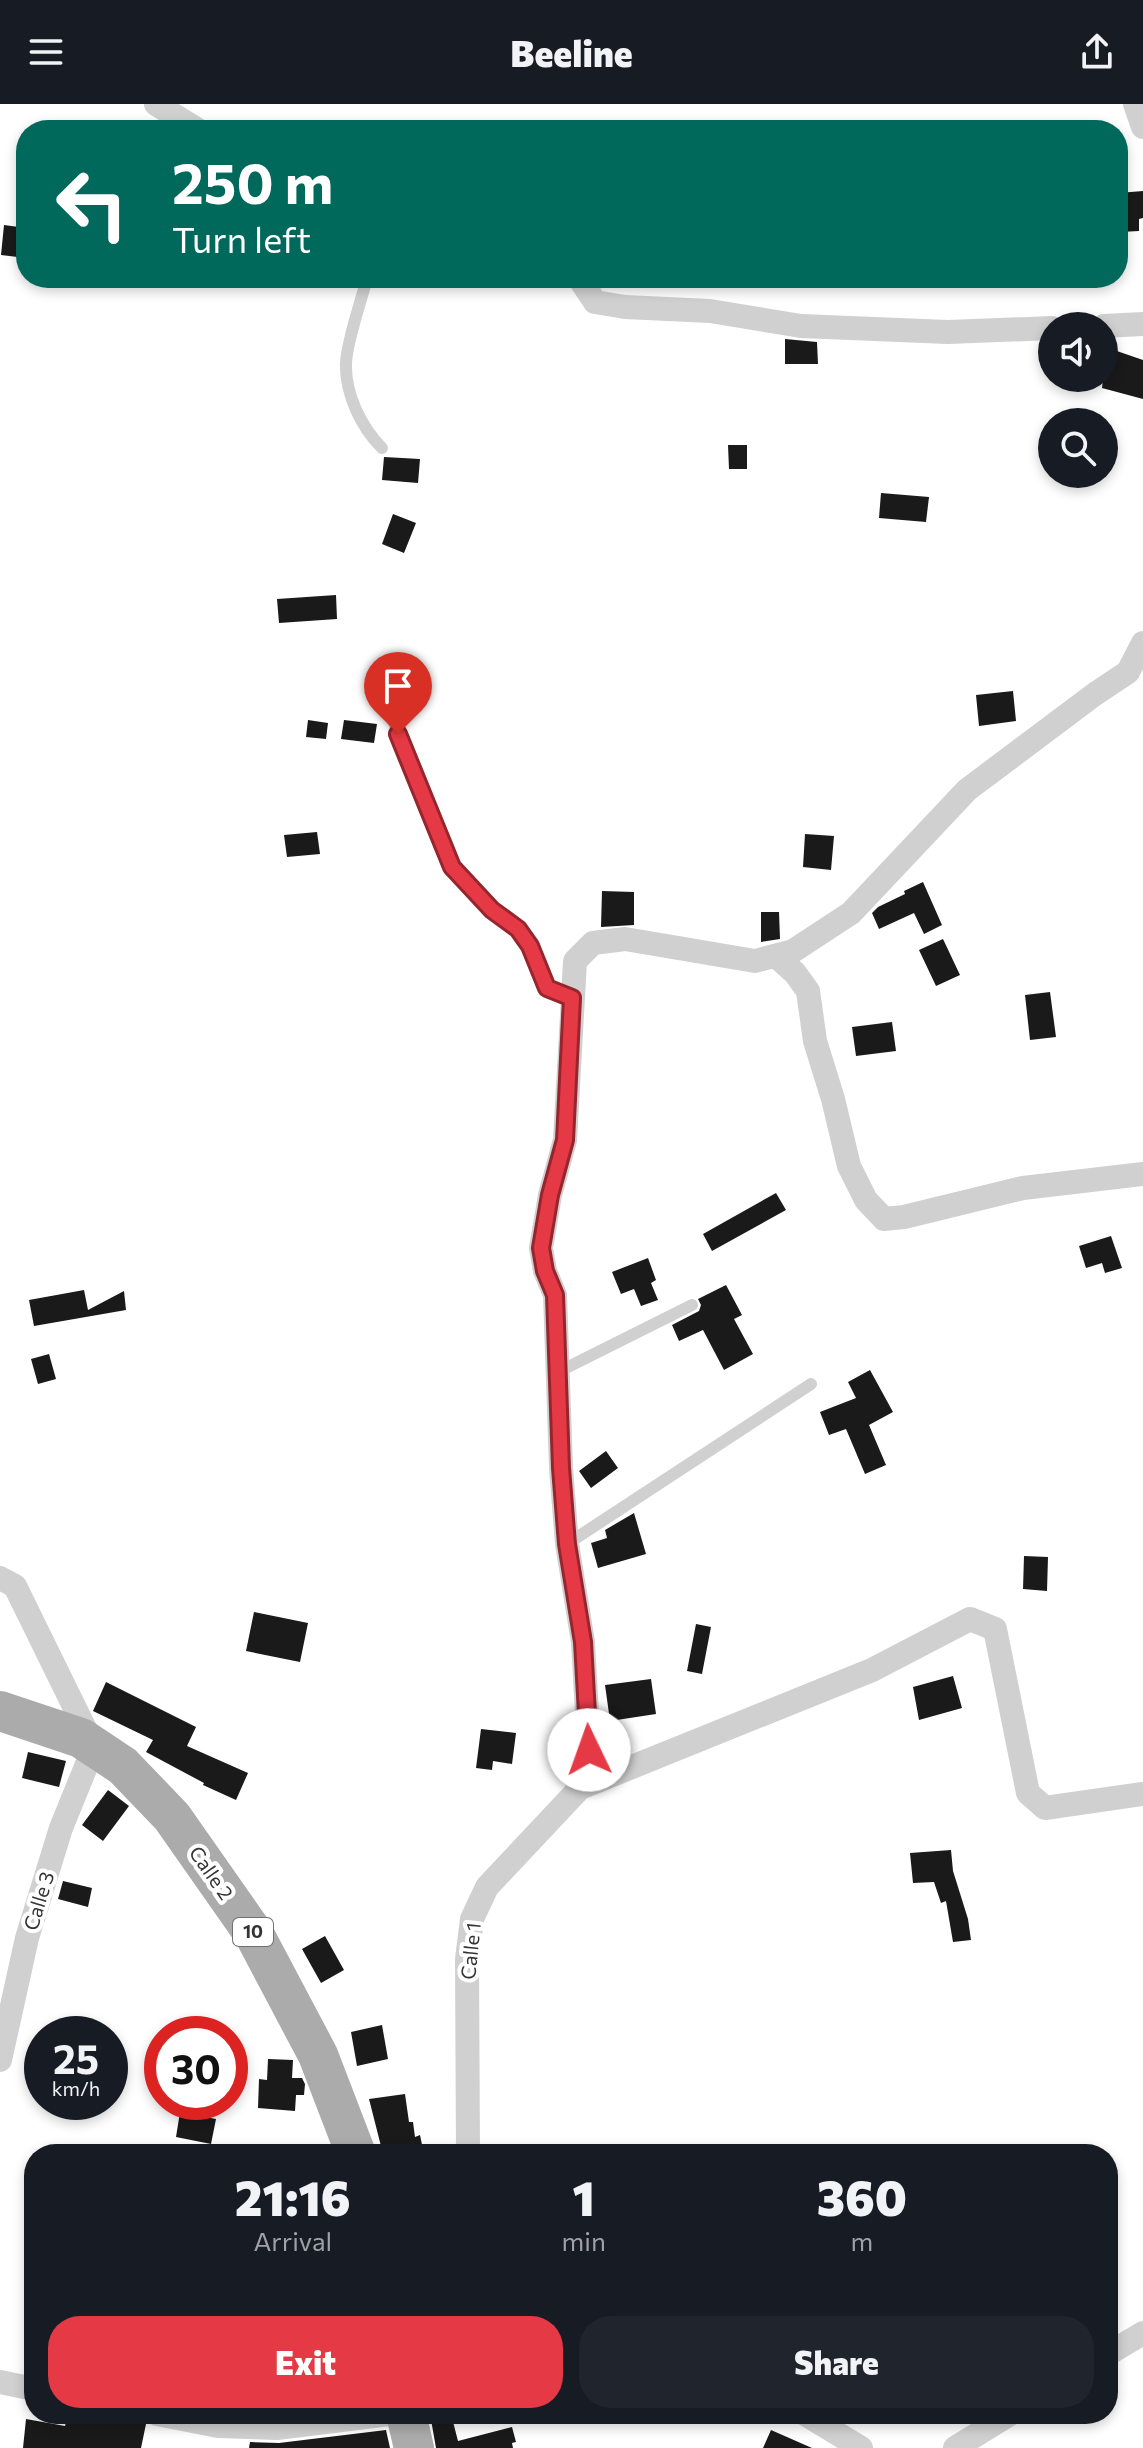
<!DOCTYPE html>
<style>
:root{--surface:#171b24;--page:#20242c;--text:#f1f3f6;--muted:#9ea1a6;--accent:#e63946}
body{margin:0;font-family:Commissioner,sans-serif;background:var(--page);color:var(--text);height:100vh;display:flex;flex-direction:column;font-size:30px;white-space:nowrap}
*{box-sizing:border-box;margin:0}
p{font-size:26px;color:var(--muted)}
.icon{flex:none;width:44px;height:44px;fill:none;stroke:currentColor;stroke-width:2;stroke-linecap:round;stroke-linejoin:round}
.map{position:relative;flex:1;overflow:hidden}
.panel{position:absolute;left:24px;top:2040px;width:1094px;height:280px;display:flex;flex-direction:column;background:var(--surface);border-radius:32px;box-shadow:0 4px 12px #0003}
.panel>*{flex:none}
.banner{position:absolute;left:16px;top:16px;width:1112px;height:168px;border-radius:32px;box-shadow:0 4px 12px #0003;background:#00695c;color:#fff;overflow:hidden}
.fabs{position:absolute;left:1038px;top:208px;display:grid;gap:16px}
.fabs a{display:grid;place-items:center;width:80px;height:80px;border-radius:50%;background:var(--surface);box-shadow:0 4px 12px #0003;font-size:40px}
.speed{position:absolute;left:24px;top:1912px;display:flex;gap:16px;font-size:40px;font-weight:700;text-align:center}
.speed>*{display:grid;place-content:center;width:104px;height:104px;border-radius:50%;background:var(--surface);box-shadow:0 4px 12px #0003;line-height:1}
.speed small{font-size:20px;font-weight:400}
.speed .limit{border:12px solid #d22;background:#fff;color:#111}
.pin{position:absolute;display:grid;place-items:center;width:68px;height:68px;color:#fff;margin:-82px -34px;border-radius:50% 50% 50% 0;rotate:-45deg;box-shadow:0 0 8px #0007}
.pin .icon{rotate:45deg}
.me{position:absolute;width:88px;margin:-44px;rotate:357deg;stroke-linejoin:round;filter:drop-shadow(0 0 6px #0008)}
.turn{display:flex;align-items:center;gap:28px;height:168px;padding:0 24px;font-size:36px}
.turn .icon{width:104px;height:104px;stroke-width:2.5}
.turn b{display:block;font-size:56px;line-height:68px}
.eta{display:flex;justify-content:space-evenly;align-items:center;height:136px;text-align:center}
.eta b{font-size:48px;font-weight:800;line-height:56px}
.primary-button{display:flex;gap:16px;margin-top:auto;padding:16px 24px}
.primary-button a{flex:1;height:92px;border-radius:32px;background:var(--accent);color:#fff;font-size:32px;font-weight:800;line-height:92px;text-align:center}
.primary-button a+a{background:var(--page);color:var(--text)}
header{display:flex;justify-content:space-between;align-items:center;height:104px;padding:0 24px;background:var(--surface);font-size:36px;font-weight:800}
.map>svg:first-child{display:block}
.building{fill:#1a1a1a}
.lines{fill:none;stroke-linecap:round;stroke-linejoin:round}
.lane{stroke:#d0d0d0;stroke-width:12}
.street{stroke:#d0d0d0;stroke-width:24}
.primary{stroke:#ababab;stroke-width:40}
.route-casing{stroke:#96252e;stroke-width:20}
.route{stroke:#e63946;stroke-width:14}
.labels{text-anchor:middle;stroke-width:8;stroke-linejoin:round;paint-order:stroke}
.shield{fill:#fff;stroke:#707070;stroke-width:2}
.shield-label{font-size:18px;font-weight:bold;fill:#333}
.street-label{font-size:20px;fill:#333;stroke:#fff}
</style>
<header><svg class="icon" aria-label="menu" viewBox="0 0 24 24"><path d="M4 6h16M4 12h16M4 18h16"/></svg>Beeline<svg class="icon" aria-label="share" viewBox="0 0 24 24"><path d="M12 15V3M7 8l5-5 5 5M5 13v7h14v-7"/></svg></header>
<div class="map">
<svg width="1143" height="2344" viewBox="0 0 1143 2344">
<rect width="100%" height="100%" fill="#fff"/>
<path class="building" d="M1143,87V114L1139,115V127L1120,128L1118,89Z
M4,121L26,124V154L1,151Z
M785,235L817,238L818,260H785Z
M1111,245L1143,256V295L1102,284L1104,267Z
M728,341H747V365H729Z
M384,353L420,355L418,379L382,376Z
M881,389L929,393L926,418L879,414Z
M393,410L416,419L404,449L382,440Z
M336,491L337,515L279,519L277,495Z
M1013,587L1016,617L979,622L976,591Z
M308,616L328,619L326,635L306,633Z
M344,616L377,620L374,639L341,635Z
M317,728L320,750L287,753L284,731Z
M805,730L834,732L831,766L803,763Z
M923,778L942,821L924,830L914,809L879,825L872,809L878,803L905,790L904,787Z
M602,787L634,788V821L601,823Z
M761,808H779L780,835L761,838Z
M943,835L960,871L936,882L919,846Z
M1050,888L1056,933L1030,936L1025,891Z
M892,918L896,947L856,952L852,923Z
M776,1089L786,1106L712,1147L703,1130Z
M1111,1132L1122,1164L1105,1169L1102,1159L1086,1164L1079,1142Z
M648,1154L656,1176L651,1179L658,1196L641,1202L634,1185L621,1190L612,1168Z
M726,1181L742,1211L734,1215L753,1250L724,1266L703,1226L679,1237L672,1221L699,1207L701,1201L698,1195Z
M84,1186L88,1206L124,1187L126,1206L34,1222L29,1196Z
M49,1250L56,1275L38,1280L31,1255Z
M870,1266L893,1308L869,1321L886,1361L865,1370L846,1325L829,1331L820,1308L856,1294L848,1278Z
M606,1347L618,1364L591,1384L579,1367Z
M634,1409L646,1450L598,1464L591,1439L607,1434L605,1426Z
M1024,1452L1048,1453L1047,1487L1023,1485Z
M254,1508L308,1519L300,1558L246,1547Z
M696,1520L711,1523L702,1570L687,1567Z
M953,1572L962,1604L919,1616L913,1583Z
M651,1575L656,1610L610,1617L605,1581Z
M106,1578L196,1623L187,1642L248,1669L236,1696L203,1681L204,1679L146,1648L153,1636L93,1607Z
M481,1625L516,1629L512,1660L493,1657L492,1666L476,1664Z
M28,1648L66,1657L59,1683L22,1674Z
M108,1686L129,1702L103,1737L82,1721Z
M951,1746L953,1767L968,1815L971,1836L953,1838L946,1797L941,1799L934,1778L913,1779L910,1749Z
M63,1777L92,1784L88,1803L58,1795Z
M325,1832L344,1866L321,1879L302,1845Z
M382,1921L388,1955L357,1962L351,1928Z
M268,1955L293,1956L292,1974H302L305,1980L304,1991H296L295,2007L258,2004L259,1975L267,1976Z
M405,1990L409,2018H413L415,2033L420,2031L424,2050H383L369,1995Z
M180,2008L216,2015L211,2040L176,2033Z
M68,2310H142L146,2320L141,2344H23L26,2315L65,2322Z
M430,2310H451L458,2337L512,2323L516,2338L512,2339L513,2344H436Z
M386,2326L390,2344H249L250,2338L279,2339Z
M771,2326L812,2344H763Z"/>
<g class="lines">
<path class="lane" d="M367,174C361,198 347,236 346,259C345,290 361,323 382,344
M388,604L452,763L492,806L518,825L530,842L547,884L572,894
M558,1268L692,1201
M567,1440L811,1280"/>
<path class="street" d="M156,0L198,26
M1135,0L1143,23
M579,174L595,198L625,203L710,207L801,222L948,228L1052,224
M1104,222L1143,220
M776,852L795,869L808,887L815,937L833,995L849,1062L866,1096L884,1115L904,1113L1023,1084L1143,1070
M0,1474L15,1482L94,1643L61,1724L27,1834L0,1956
M580,1684L589,1646L583,1538L567,1440L561,1364L555,1191L545,1167L541,1144L550,1091L565,1036L575,857L593,839L625,835L755,857L793,847L851,809L967,686L1095,590L1128,568L1143,539
M468,2050L467,1855L472,1815L487,1783L580,1684L872,1566L970,1515L995,1525L1028,1689L1045,1704L1143,1690
M1108,2250L1143,2229
M0,2278L34,2285
M157,2310L218,2322L277,2324L390,2310
M805,2310L861,2344
M955,2344L1010,2310"/>
<path class="primary" d="M0,1607L81,1634L123,1662L172,1713L254,1830L318,1951L356,2050
M406,2310L414,2344"/>
</g>
<g class="lines">
<defs>
<path id="route" d="M398,630L452,763L492,806L518,825L530,842L547,884L572,894L565,1036L550,1091L541,1144L545,1167L555,1191L561,1364L567,1440L583,1538L589,1646"/>
</defs>
<use href="#route" class="route-casing"/>
<use href="#route" class="route"/>
</g>
<g class="labels">
<rect class="shield" x="233" y="1814" width="40" height="28" rx="6"/>
<g class="shield-label">
<text x="253" y="1834">10</text>
</g>
<g class="street-label">
<text transform="translate(211 1769) rotate(55)" y="7">Calle 2</text>
<text transform="translate(39 1797) rotate(-73)" y="7">Calle 3</text>
<text transform="translate(471 1847) rotate(-84)" y="7">Calle 1</text>
</g>
</g>
</svg>
<div class="fabs">
<a><svg class="icon" aria-label="sound" viewBox="0 0 24 24"><path d="M4 9h4l5-4v14l-5-4H4zM17 9q2 3 0 6"/></svg></a>
<a><svg class="icon" aria-label="search" viewBox="0 0 24 24"><circle cx="10" cy="10" r="6"/><path d="M15 15l6 6"/></svg></a>
</div>
<div class="speed"><div>25<small>km/h</small></div><div class="limit">30</div></div>
<div class="pin" style="left:398px;top:630px;background:#d93025"><svg class="icon" aria-label="arrive" viewBox="0 0 24 24"><path d="M6 21V4h12l-3 4 3 4H6"/></svg></div>
<svg class="me" style="left:589px;top:1646px" viewBox="-20 -20 40 40"><circle r="19" fill="#fff"/><path d="M0-13L10 11 0 6-10 11z" fill="#e63946"/></svg>
<div class="banner">
<div class="turn"><svg class="icon" aria-label="left" viewBox="0 0 24 24"><path d="M17 20v-9H6M10 6l-5 5 5 5"/></svg><div><b>250 m</b>Turn left</div></div>
</div>
<section class="panel">
<div class="eta">
<div><b>21:16</b><p>Arrival</p></div>
<div><b>1</b><p>min</p></div>
<div><b>360</b><p>m</p></div>
</div>
<div class="primary-button"><a>Exit</a><a>Share</a></div>
</section>
</div>
